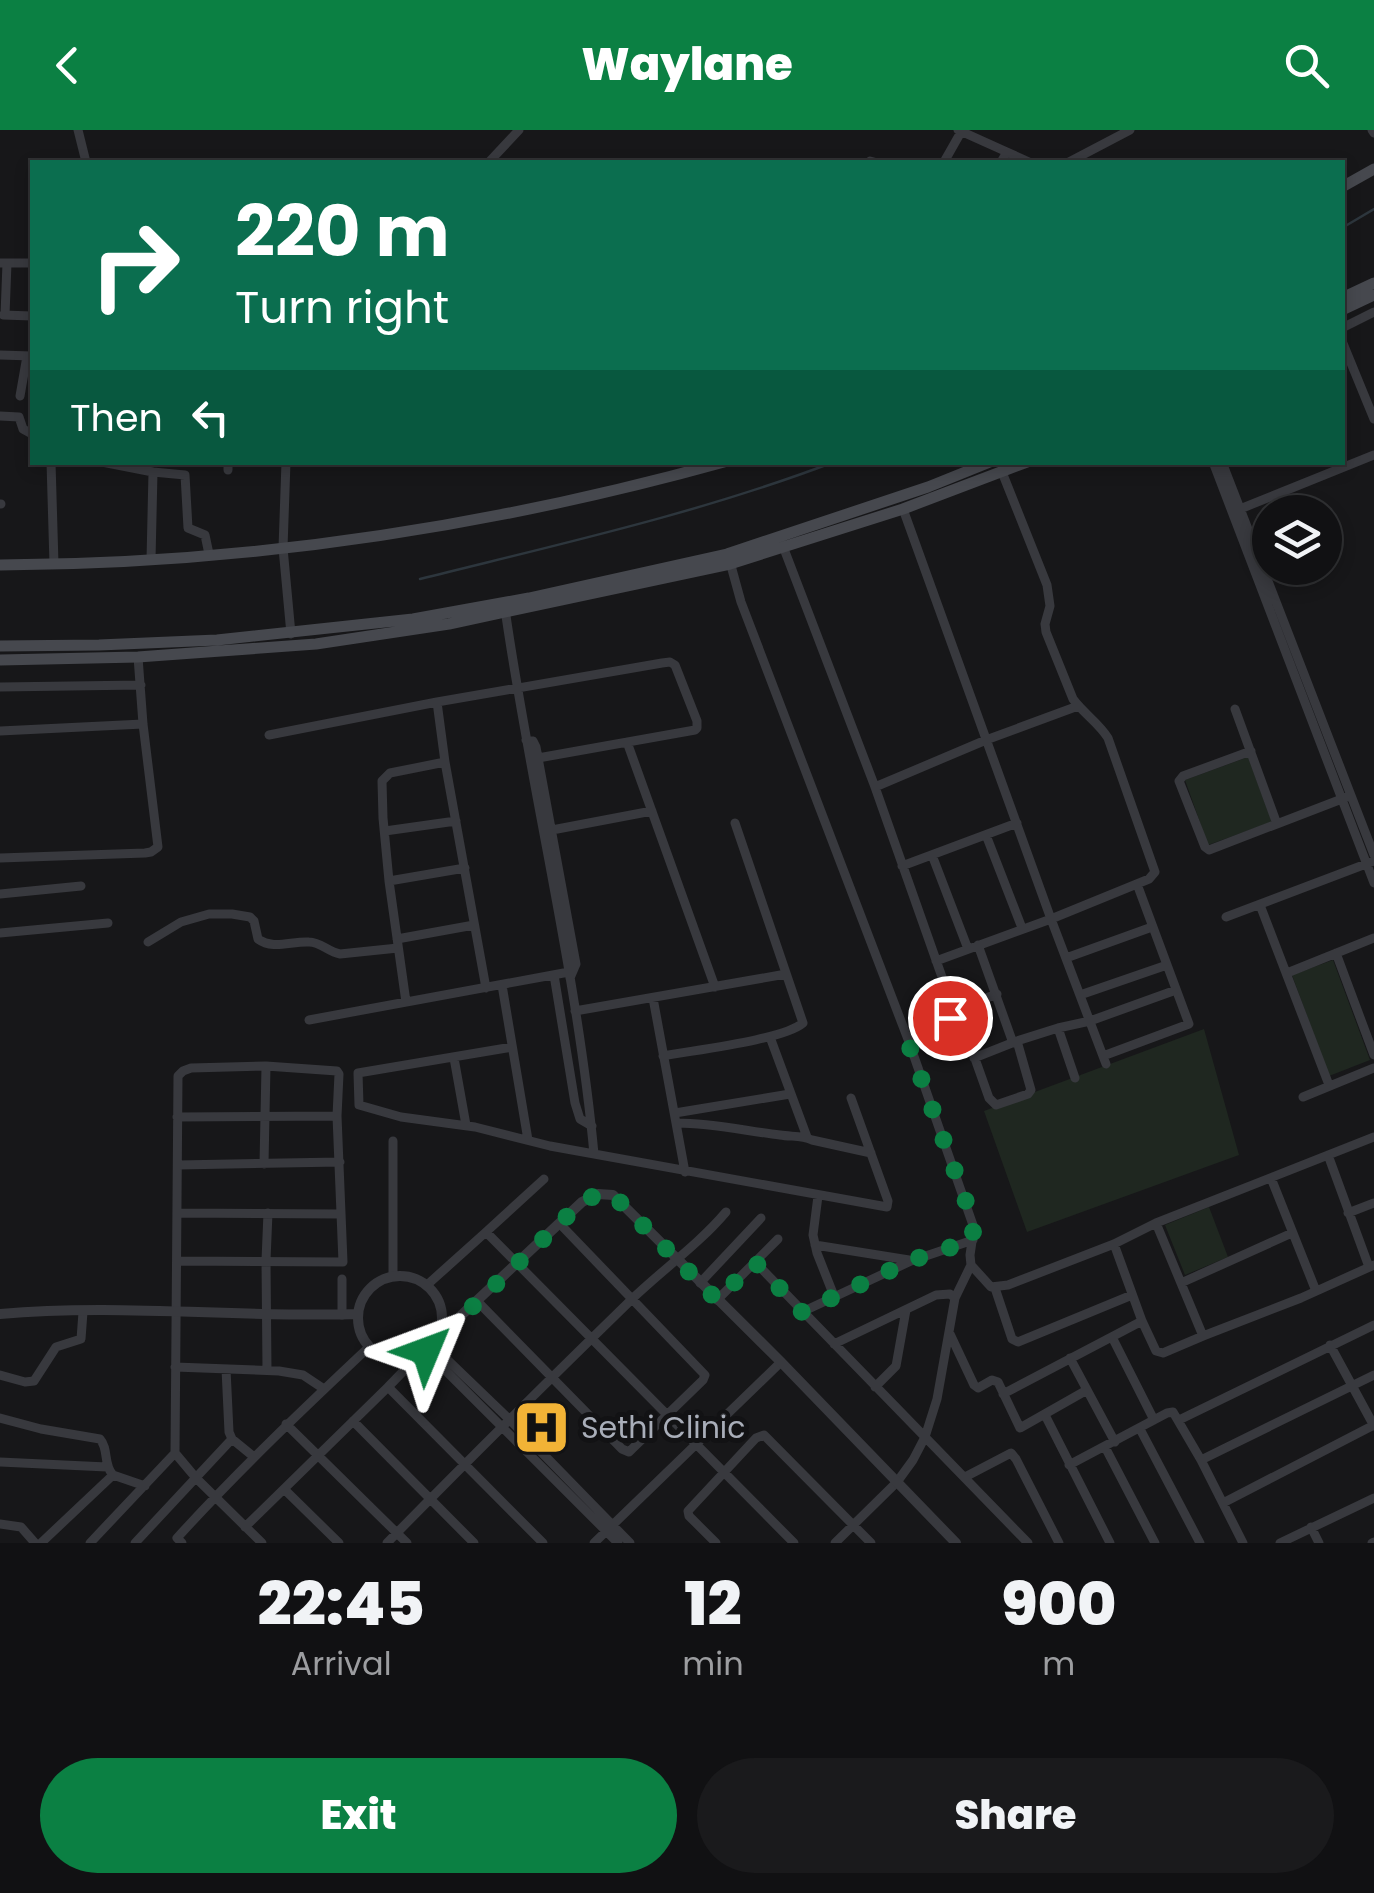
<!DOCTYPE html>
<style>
:root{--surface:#111113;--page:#1a1a1c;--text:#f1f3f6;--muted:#9c9da0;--line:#303133;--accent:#0b8043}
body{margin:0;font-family:Poppins,sans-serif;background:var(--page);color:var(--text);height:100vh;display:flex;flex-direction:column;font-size:38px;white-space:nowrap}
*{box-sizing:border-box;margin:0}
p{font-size:32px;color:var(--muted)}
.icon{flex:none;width:55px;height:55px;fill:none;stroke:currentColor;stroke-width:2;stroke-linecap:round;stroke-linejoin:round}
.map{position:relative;height:1413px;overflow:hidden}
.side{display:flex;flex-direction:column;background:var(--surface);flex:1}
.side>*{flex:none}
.top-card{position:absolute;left:30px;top:30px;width:1315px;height:305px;border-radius:0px;box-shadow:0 5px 15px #0003,0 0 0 2px var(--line);background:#0b6e4f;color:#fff;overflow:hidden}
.buttons{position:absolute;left:1252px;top:365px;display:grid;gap:20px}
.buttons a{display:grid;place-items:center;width:90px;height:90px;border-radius:50%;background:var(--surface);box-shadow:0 5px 15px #0003,0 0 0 2px var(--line);font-size:50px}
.pin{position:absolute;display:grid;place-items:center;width:85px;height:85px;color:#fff;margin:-42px;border:5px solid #fff;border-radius:50%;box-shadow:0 2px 10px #0007}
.me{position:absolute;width:110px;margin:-55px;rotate:46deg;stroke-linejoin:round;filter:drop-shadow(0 0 8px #0008)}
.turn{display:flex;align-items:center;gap:35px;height:210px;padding:0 40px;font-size:45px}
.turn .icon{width:130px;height:130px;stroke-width:2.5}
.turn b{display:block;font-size:70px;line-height:85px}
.then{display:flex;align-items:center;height:95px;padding:0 40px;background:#0003;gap:20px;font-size:38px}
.eta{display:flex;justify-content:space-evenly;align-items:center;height:170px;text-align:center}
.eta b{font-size:60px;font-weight:800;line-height:70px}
.button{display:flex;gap:20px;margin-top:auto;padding:20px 40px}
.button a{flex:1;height:115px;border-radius:60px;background:var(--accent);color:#fff;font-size:40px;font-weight:800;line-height:115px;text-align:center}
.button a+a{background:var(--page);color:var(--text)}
header{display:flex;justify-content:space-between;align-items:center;height:130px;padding:0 40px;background:var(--accent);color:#fff;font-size:45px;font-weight:800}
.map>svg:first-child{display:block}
.green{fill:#1f2720}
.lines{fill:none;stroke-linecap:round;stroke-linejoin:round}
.stream{stroke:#2d363d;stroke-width:2.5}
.minor{stroke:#38393e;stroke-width:9}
.tertiary{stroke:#38393e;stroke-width:10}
.secondary{stroke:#46484e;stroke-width:11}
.route{stroke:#0b8043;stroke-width:18;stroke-dasharray:0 32.4}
.labels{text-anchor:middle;stroke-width:10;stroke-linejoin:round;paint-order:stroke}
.poi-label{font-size:30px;fill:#a9aeb9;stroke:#121214;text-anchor:start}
</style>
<header><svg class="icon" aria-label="back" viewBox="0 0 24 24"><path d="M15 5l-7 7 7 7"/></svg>Waylane<svg class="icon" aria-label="search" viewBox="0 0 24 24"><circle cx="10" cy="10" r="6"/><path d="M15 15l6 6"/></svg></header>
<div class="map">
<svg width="1374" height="1413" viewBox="0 0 1374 1413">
<rect width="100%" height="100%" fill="#171719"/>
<path class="green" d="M1248,627L1272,692L1208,715L1185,650Z
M1333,830L1370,930L1329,946L1292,845Z
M1204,899L1239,1025L1027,1102L984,981Z
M1209,1077L1228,1127L1185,1145L1165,1095Z"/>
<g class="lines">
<path class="stream" d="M1342,98L1374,79
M420,449C560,414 700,383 834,332"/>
<path class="minor" d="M78,0L86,32
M958,0L1007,22L1001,32
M1372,0L1374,3
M1007,22L1029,32
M870,31L874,32
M489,32L519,0
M944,32L961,2
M1069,32L1130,0
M0,133H32
M3,185L32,186
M5,185L7,133
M1342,198L1374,182
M1342,211L1374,289
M0,225L32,226
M20,266L27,226
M0,286L19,287L23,299L32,304
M51,332L54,434
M102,332L153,342L151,430
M228,332V340
M286,332L283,418L291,504
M1213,332L1374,753
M1222,332L1374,725
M153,342L185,345L188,398L205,405L209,424
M0,374H1
M903,379L1051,789L1106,934
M1240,379L1374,325
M781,411L875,657L942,847L950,892L944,898L909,912
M730,432L741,472L909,912L974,1098L970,1125L971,1135L955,1168L937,1269L925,1307L913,1330L897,1352L835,1413
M505,479C531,661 577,841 594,1024
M0,557L141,555
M437,572L445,632L486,858
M1235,579L1277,694
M0,601L143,594
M269,605L437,572L662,533L670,532L675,535L697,591V598L695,600L538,628
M526,610L533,611L536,617L576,834L570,848
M627,612L715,857
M1251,621L1183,646L1179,651L1205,717L1209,720L1347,667
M875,657L986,610L1078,576
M552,700L652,681
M385,701L456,691
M986,705L1022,798
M932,725L968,819
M0,728L145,723L151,722L158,717L143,594L138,527
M902,736L1017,693
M389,751L465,738
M0,764L81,756
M1260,775L1329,955
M1226,787L1374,731
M0,803L108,793
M397,809L474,795
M148,812L181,792L209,784H232L250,787L254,791L258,809C273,820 291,811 309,812C321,812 328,822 340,824L398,818
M978,815L1013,913
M1336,823L1374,925
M1066,828L1152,797
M936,831L1051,789L1149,749L1155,742L1108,608C1099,593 1084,584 1073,569L1046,502L1045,494L1050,476L1047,455L1002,342
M1287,843L1374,808
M554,845L575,973L580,989L592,996
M502,855L528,1010
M1080,865L1167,835
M653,868L685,1042
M406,872L389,751L383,688L382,651L390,643L445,632
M957,878L989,968L996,975L1028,964L1031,960L1017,911
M953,880L997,864
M575,881L786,844
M309,890L569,842
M1058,898L1075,948
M770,907L807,1007
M512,917L358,943L359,975L401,987L475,997L550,1016L887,1077L888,1071L851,968
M663,926C694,920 783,910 803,893L735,693
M1103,926L1189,894L1137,754
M454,928L466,995
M974,928L1017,911L1058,898L1090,891L1176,860
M1303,967L1374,938
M675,983L790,964
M177,987L337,986
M677,993C712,993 746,1001 780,1005C791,1007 802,1005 812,1010L871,1023
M1328,1025L1369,1137
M264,1034L266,936
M178,1035L340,1032
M1271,1048L1316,1161
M818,1066L813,1105L817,1123L834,1166
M178,1083L341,1084
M1348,1083L1374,1073
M1156,1093L1203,1206L1301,1168L1374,1135
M486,1102L544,1049
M1114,1114L1142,1191L1156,1221L1163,1223L1203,1206
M815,1115L909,1130
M177,1131L343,1132L337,986L339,944L337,941L266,936L191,938L183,941L178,946L175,1323L196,1348L262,1413
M755,1132L1028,1413
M971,1135L991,1157L1008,1155L1114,1114L1156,1093L1374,1007
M393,1146V1011
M700,1153L761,1088
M1181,1153L1292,1103
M427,1155L486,1102L794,1413
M995,1158L1012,1209L1018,1212L1132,1165
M717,1170L778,1109
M478,1172L622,1319L629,1322L632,1319L703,1250L705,1245L560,1094
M802,1182L911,1131L973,1110
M342,1185V1149
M950,1204L974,1255L978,1258L992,1250L998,1252L1020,1298L1087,1260
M1112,1207L1154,1290
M834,1214L936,1165L950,1164L955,1168
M432,1215L509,1289L630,1413
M1330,1215L1374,1296
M426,1221L618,1413
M420,1224L388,1257L543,1413
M1070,1228L1115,1312
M175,1237L279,1241L303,1245L324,1259
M226,1239L229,1302L232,1309L254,1327
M267,1240L266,1130L268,1083
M0,1245L25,1252L34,1251L56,1217L81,1209L83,1182
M875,1257L896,1236L906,1180
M1003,1264L1142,1191
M1045,1285L1110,1413
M0,1288L41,1299L100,1309C109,1319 103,1335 113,1345L145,1356
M1179,1290L1374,1195
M353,1291L474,1413
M286,1294L407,1413
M1140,1299L1200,1413
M1105,1317L1155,1413
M1201,1330L1374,1245
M0,1332L107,1337
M1069,1335L1167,1283L1173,1282L1201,1330L1243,1413
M965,1347L1011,1323L1016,1329L1059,1413
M284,1359L339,1413
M1223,1373L1374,1295
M0,1394L21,1397L35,1413
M245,1397L388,1257
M1311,1397L1319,1413
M41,1413L113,1345
M90,1413L175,1323
M135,1413L232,1309
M182,1413L177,1408C238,1341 303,1279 369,1217
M387,1413C467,1331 549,1250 631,1170C662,1140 698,1115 726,1082
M594,1413L781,1232
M716,1413L689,1386L688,1381L756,1308L764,1305L871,1413
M1280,1413L1374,1368
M1372,1413L1374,1412"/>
<path class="tertiary" d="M358 1188a42 42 0 1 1 84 0a42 42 0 1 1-84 0Z
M0,1184C118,1173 239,1188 358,1184
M437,1208L582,1072L598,1064L613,1065L781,1232L956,1413"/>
<path class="secondary" d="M1342,57L1374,39
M1342,168L1374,153
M1342,180L1374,165
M0,435C247,434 486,398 724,332
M0,516L99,515L217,510L413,489L529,468L727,424L928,357L990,332
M0,530L138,527L316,514L449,494L730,434L903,379L1027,332"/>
</g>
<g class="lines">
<path class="route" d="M426,1221L582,1072L598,1064L613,1065L717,1170L755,1132L802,1182L912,1130L973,1110V1091L908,912L944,898L950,892V888"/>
</g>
<defs>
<symbol id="hospital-square" viewBox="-11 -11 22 22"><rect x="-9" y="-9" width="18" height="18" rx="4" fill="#f2b336" stroke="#121214"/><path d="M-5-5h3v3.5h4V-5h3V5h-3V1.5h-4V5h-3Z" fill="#111"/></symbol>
</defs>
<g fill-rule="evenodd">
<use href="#hospital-square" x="510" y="1266" width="63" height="63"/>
</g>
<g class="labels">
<g class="poi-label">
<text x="581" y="1308">Sethi Clinic</text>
</g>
</g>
</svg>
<div class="buttons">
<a><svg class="icon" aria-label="layers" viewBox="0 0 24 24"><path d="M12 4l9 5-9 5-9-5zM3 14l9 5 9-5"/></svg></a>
</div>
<div class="pin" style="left:950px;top:888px;background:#d93025"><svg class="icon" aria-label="arrive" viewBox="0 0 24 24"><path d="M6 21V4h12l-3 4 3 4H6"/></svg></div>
<svg class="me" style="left:426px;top:1221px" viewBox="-20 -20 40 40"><path d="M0-17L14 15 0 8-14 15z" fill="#0b8043" stroke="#fff" stroke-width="4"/></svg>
<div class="top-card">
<div class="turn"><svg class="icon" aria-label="right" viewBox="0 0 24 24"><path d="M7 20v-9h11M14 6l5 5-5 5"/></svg><div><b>220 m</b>Turn right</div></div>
<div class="then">Then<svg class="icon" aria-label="left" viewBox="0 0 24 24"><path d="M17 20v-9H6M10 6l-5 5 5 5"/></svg></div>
</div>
</div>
<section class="side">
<div class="eta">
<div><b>22:45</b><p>Arrival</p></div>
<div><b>12</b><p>min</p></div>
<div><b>900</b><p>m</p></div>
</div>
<div class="button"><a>Exit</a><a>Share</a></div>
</section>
